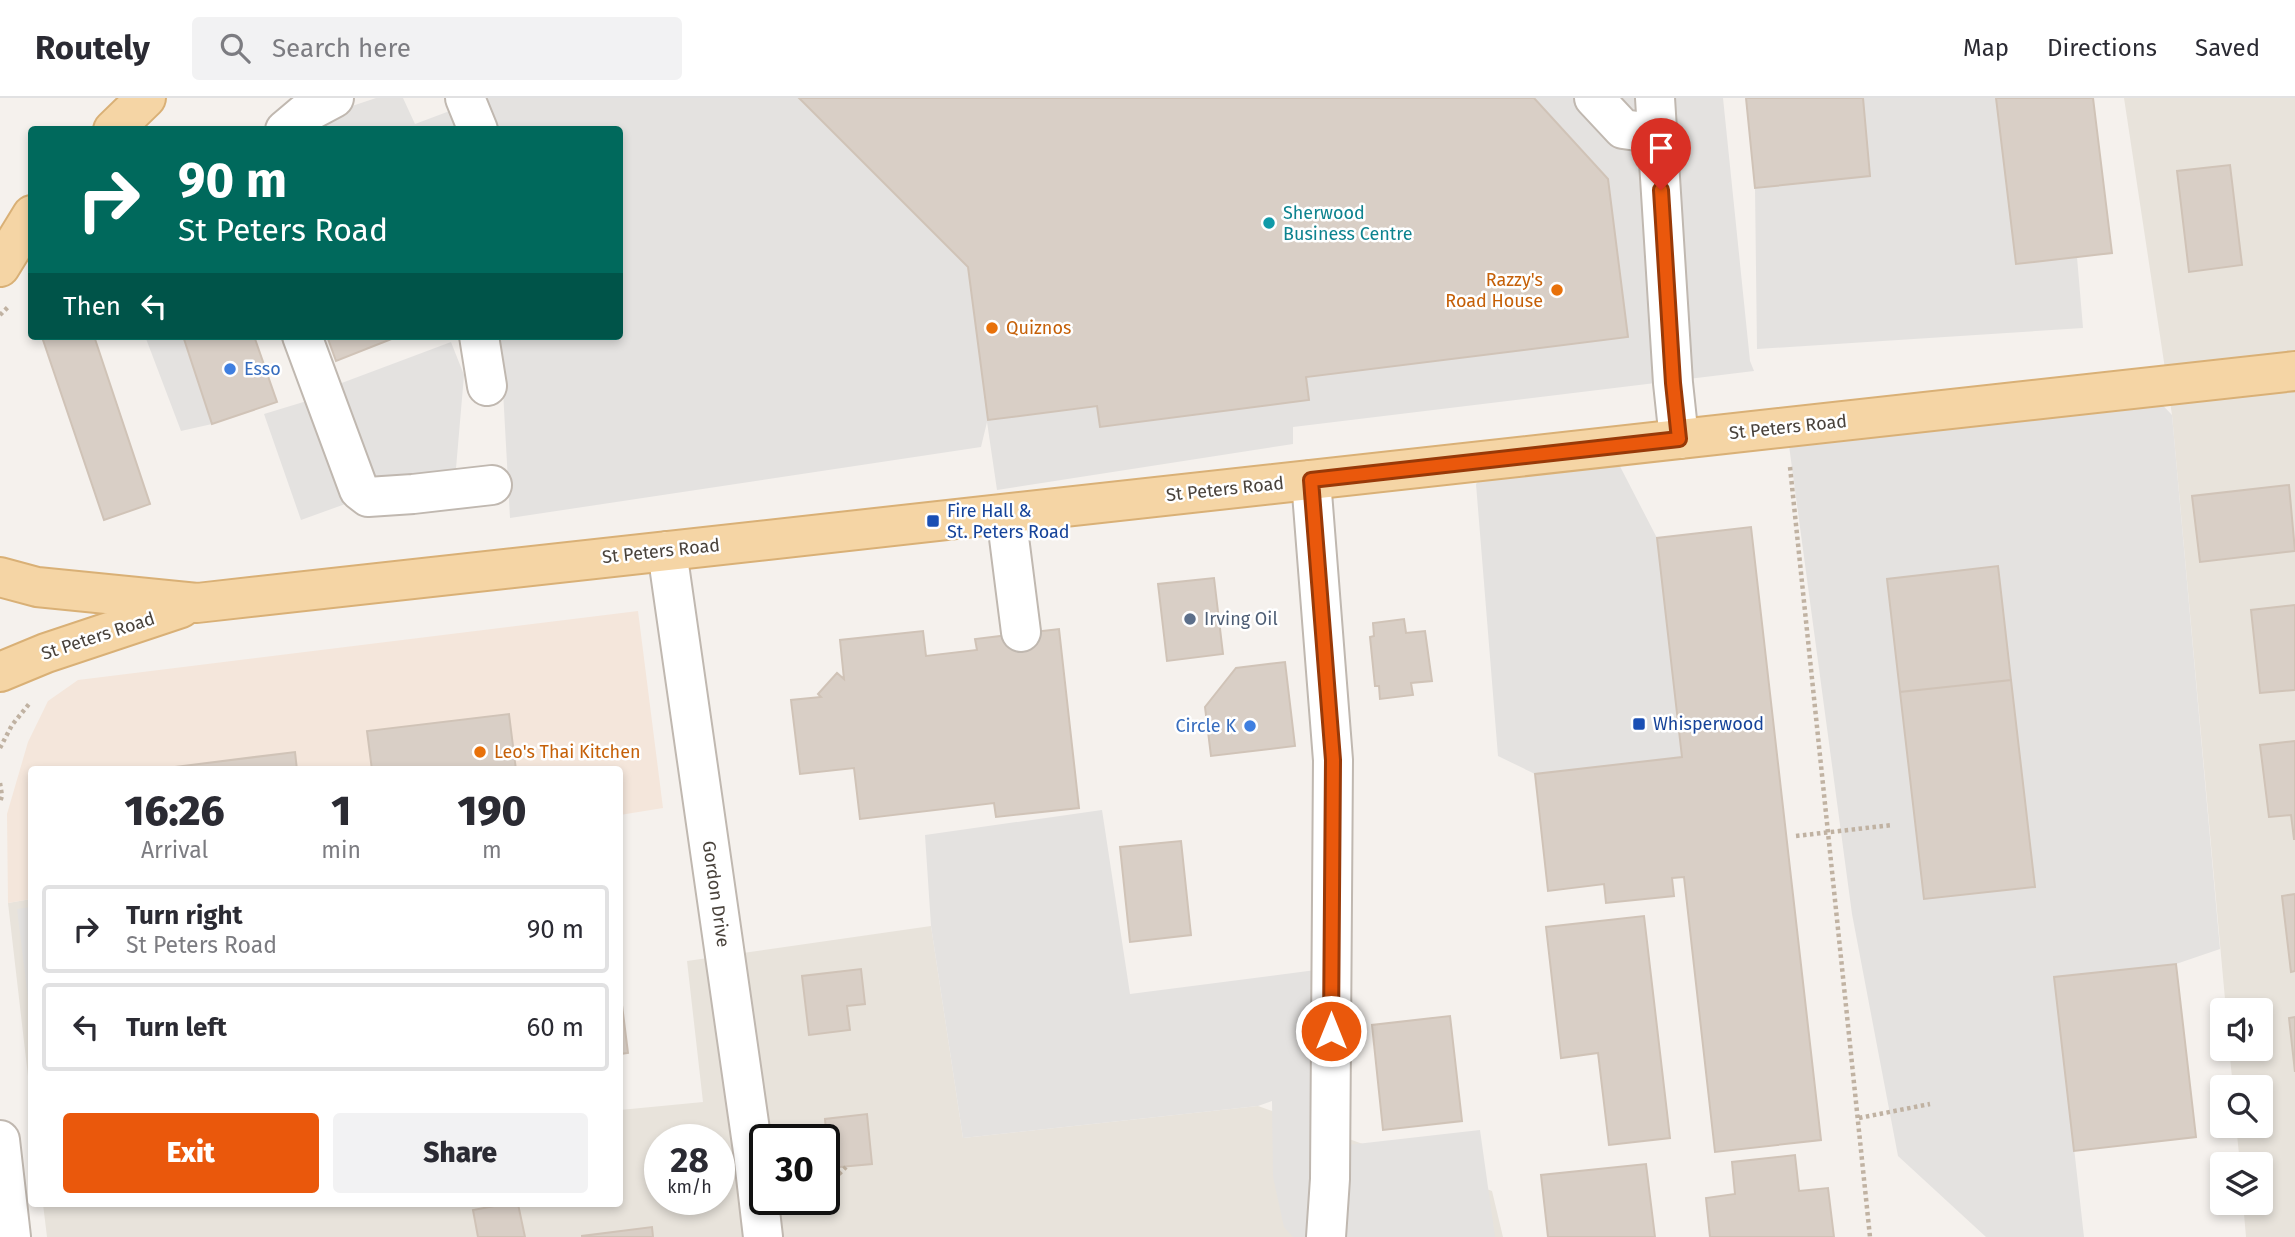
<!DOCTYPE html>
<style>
:root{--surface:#fff;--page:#f2f2f3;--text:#2b2b33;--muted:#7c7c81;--line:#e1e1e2;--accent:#ea580c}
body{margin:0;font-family:"Fira Sans",sans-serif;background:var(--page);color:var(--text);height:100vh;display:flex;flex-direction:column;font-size:26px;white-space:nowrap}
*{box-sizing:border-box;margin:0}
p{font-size:23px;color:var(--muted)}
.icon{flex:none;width:38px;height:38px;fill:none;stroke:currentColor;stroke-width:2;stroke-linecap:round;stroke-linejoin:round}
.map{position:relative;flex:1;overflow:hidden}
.details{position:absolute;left:28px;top:668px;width:595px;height:441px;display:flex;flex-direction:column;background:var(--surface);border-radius:7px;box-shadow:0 4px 10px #0003}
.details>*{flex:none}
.banner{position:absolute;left:28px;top:28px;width:595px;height:214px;border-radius:7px;box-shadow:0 4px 10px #0003;background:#00695c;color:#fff;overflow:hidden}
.tools{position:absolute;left:2210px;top:900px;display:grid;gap:14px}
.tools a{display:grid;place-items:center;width:63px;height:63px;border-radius:7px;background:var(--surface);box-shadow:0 4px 10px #0003;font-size:35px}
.speed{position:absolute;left:644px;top:1026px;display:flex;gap:14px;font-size:35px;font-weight:700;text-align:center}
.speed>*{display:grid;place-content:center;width:91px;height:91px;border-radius:50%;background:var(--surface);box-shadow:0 4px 10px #0003;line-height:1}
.speed small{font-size:18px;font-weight:400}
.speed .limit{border:4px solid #111;border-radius:10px;background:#fff;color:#111}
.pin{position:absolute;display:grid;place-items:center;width:60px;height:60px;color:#fff;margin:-72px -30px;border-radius:50% 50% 50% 0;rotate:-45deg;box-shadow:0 0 7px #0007}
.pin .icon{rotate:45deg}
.me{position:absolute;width:77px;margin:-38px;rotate:0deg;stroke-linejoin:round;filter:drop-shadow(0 0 5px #0008)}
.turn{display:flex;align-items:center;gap:24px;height:147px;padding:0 35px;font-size:32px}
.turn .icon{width:91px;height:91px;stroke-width:2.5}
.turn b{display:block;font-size:49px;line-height:60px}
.then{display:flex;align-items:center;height:66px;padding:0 35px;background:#0003;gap:14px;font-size:26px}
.eta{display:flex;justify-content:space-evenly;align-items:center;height:119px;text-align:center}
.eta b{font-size:42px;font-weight:800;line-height:49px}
.primary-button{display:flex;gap:14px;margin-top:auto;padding:14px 35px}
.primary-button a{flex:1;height:80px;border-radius:7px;background:var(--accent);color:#fff;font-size:28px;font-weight:800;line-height:80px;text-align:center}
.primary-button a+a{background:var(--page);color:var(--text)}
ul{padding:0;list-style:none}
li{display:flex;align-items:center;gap:21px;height:88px;margin:0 14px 10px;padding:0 21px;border:4px solid var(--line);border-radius:7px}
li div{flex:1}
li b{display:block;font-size:26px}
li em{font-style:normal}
header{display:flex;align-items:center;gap:42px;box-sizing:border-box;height:98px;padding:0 35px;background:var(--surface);border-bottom:2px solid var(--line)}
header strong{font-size:33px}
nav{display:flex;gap:38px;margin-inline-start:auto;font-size:24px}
.search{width:490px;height:63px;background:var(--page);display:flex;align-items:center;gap:18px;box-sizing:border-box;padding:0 24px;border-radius:7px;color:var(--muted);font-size:26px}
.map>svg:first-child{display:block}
.residential{fill:#e8e3db;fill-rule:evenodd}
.commercial{fill:#f4e6db}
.parking{fill:#e4e2e0;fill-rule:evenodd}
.building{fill:#d9cfc6;stroke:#d0c3b7;stroke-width:2}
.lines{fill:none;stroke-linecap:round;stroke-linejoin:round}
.minor-casing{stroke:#c0b8b0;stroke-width:42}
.major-casing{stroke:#d9b076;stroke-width:42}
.path{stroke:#c0b2a2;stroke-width:4.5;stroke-dasharray:3.5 3.5;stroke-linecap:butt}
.minor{stroke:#fff;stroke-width:38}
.major{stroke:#f5d5a5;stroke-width:38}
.route-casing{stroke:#983908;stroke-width:18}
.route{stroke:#ea580c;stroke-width:12}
.culture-dot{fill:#0f9aa8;stroke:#fff;stroke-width:2.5}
.food-dot{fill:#e8710a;stroke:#fff;stroke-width:2.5}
.shop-dot{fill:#3f7fe0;stroke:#fff;stroke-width:2.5}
.transit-dot{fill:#1a4fb4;stroke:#fff;stroke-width:2.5}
.service-dot{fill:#5c6f8a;stroke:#fff;stroke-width:2.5}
.labels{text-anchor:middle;stroke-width:5;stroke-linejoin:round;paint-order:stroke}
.culture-label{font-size:18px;fill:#0d838f;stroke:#fff;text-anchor:start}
.food-label{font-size:18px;fill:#c56008;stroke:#fff;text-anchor:start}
.shop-label{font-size:18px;fill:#366cbe;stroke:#fff;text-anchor:start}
.street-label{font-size:18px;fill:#49423b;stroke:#fff}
.transit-label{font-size:18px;fill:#164399;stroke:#fff;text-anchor:start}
.service-label{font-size:18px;fill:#4e5e75;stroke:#fff;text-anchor:start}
</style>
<header>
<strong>Routely</strong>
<div class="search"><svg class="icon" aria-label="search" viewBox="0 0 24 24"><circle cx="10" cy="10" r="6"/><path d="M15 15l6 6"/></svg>Search here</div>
<nav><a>Map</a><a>Directions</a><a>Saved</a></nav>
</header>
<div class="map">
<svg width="2295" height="1139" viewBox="0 0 2295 1139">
<rect width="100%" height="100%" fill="#f5f1ed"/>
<path class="residential" d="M2124,0H2295V1139H2246L2243,1104H2261V1066H2240L2236,1027H2261V989H2233L2229,950H2261V912H2226L2172,317Z
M31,801V1004L8,805Z
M931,828L963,1040L1258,1008L1492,1093L1503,1139H47L43,1106H620V1012L703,1004L687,863ZM660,1041H719V1101H660ZM765,1041H824V1101H765Z"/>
<path class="commercial" d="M638,513L663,710L620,717V672H32L31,801L8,805L7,716L28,644L48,603L78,582Z"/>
<path class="parking" d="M376,0H403L415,26L455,11L462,32H321L343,11Z
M485,0H799L968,169L988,321L1097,308L1100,329L1308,302L1306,279L1628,239L1608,81L1534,0H1723L1750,263L1754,273L1293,329V346L997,392L987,324L981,349L510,420L500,238H620V32L496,31Z
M1863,0H1996L2016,166L2077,159L2083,230L1757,251L1755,90L1870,78Z
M145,238H183L212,326L181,333Z
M451,244L464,277L455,382L376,389L339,286Z
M2150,294L2172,317L2220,851L2176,866L2055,880L2084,1139H1986L1898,1058L1852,816L1788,340ZM1998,469L2035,788L1887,481Z
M310,302L348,405L301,422L264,316Z
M1610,349L1657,440L1682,659L1535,676L1498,658L1476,386L1498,361Z
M1102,712L1130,896L1331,870L1330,1049L1480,1032L1495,1139H1293L1284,1129L1273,1079L1272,1003L1258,1008L963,1040L931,828L925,737Z
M31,809H32L31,924L17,811Z"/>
<path class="building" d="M799,0H1534L1608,81L1628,239L1306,279L1309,302L1100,329L1097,308L988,322L968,169Z
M1746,0H1863L1870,78L1755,90Z
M1996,0H2093L2112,155L2016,166Z
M2230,67L2242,167L2189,174L2177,73Z
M94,238L150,406L104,422L42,239Z
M183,238H254L277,304L212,326Z
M327,238H399L336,263Z
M2289,387L2295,453L2200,464L2192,398Z
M1751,429L1821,1042L1715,1054L1684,779L1672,780L1674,798L1606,805L1604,786L1548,793L1535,676L1682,659L1657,440Z
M1998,468L2011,582L1900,594L1887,481Z
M1214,480L1223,556L1167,563L1158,486Z
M2295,507V592L2260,595L2251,512Z
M1404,521L1406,535L1425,533L1432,583L1411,585L1413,597L1380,601L1379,588H1375L1370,539L1374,538L1373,525Z
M1059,531L1079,710L996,719L994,705L860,721L854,670L800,676L791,602L821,599L818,596L837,575L844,581L840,542L923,533L926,558L977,552L975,541Z
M1285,564L1295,648L1211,658L1205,609L1236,570Z
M2011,582L2035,789L1924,801L1900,594Z
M509,616L516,672H372L367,633Z
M2295,643V741H2294L2291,717L2269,719L2260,647Z
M295,654L297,672H151Z
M1181,743L1191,837L1130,844L1120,749Z
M2295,796V873L2291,874L2282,798Z
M1644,818L1670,1040L1609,1047L1598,955L1561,960L1546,829Z
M2176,866L2196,1039L2074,1053L2054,879Z
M861,871L865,906L847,908L850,932L809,937L802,878Z
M620,891L628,955L620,956Z
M1450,918L1462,1023L1383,1032L1372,927Z
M2295,919V974L2289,920Z
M867,1016L872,1066L829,1070L825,1021Z
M1795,1057L1799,1093L1828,1090L1834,1139H1710L1706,1100L1735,1096L1732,1064Z
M1646,1066L1655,1139H1548L1541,1077Z
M505,1106H518L525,1139H478L473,1112Z
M652,1129L653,1139H582V1138Z"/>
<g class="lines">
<defs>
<path id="minor" d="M465,0L478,32
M1594,0L1623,31L1658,36
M1655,0L1673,285L1679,341
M285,32L304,16L334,0
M302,238L359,392L368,399L413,396L492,387
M479,238L487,288
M1311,382L1333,662L1330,1081L1326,1139
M1006,416L1021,534
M667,453L753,1053L763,1139
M0,1042L11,1139"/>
<path id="major" d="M113,32L146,0
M0,169L32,117
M0,479L37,489L197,505L2295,273
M0,574L46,555L181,510"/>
</defs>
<use href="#minor" class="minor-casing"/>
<use href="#major" class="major-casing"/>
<path class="path" d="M0,217L9,208
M1790,369L1870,1139
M0,650L12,627L29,606
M0,685L2,698L0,704
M1796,738L1892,727
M1859,1020L1930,1006
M824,1091L846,1069
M801,1113L814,1101"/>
<use href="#minor" class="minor"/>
<use href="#major" class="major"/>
</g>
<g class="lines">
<defs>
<path id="route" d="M1331,933L1333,662L1311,382L1679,341L1673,285L1661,92"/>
</defs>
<use href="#route" class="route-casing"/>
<use href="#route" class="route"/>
</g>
<circle class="culture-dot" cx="1269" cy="125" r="7"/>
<g class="food-dot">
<circle cx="1557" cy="192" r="7"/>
<circle cx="992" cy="230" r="7"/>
<circle cx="480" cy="654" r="7"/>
</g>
<g class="shop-dot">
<circle cx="230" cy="271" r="7"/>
<circle cx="1250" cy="628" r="7"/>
</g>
<g class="transit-dot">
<rect x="926" y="416" width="14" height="14" rx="3.5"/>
<rect x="1632" y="619" width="14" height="14" rx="3.5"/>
</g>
<circle class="service-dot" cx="1190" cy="521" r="7"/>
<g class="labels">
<g class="culture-label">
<text x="1283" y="121">Sherwood<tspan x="1283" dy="21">Business Centre</tspan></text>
</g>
<g class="food-label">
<text x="1543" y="188" text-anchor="end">Razzy's<tspan x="1543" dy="21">Road House</tspan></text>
<text x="1006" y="236">Quiznos</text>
<text x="494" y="660">Leo's Thai Kitchen</text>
</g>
<g class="shop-label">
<text x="244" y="277">Esso</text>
<text x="1236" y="634" text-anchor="end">Circle K</text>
</g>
<g class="street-label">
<text transform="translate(1788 329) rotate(-6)" y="6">St Peters Road</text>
<text transform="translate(1225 391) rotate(-6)" y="6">St Peters Road</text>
<text transform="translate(661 453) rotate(-6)" y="6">St Peters Road</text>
<text transform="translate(98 538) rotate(-18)" y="6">St Peters Road</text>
<text transform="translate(716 796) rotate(82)" y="6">Gordon Drive</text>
</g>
<g class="transit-label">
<text x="947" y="419">Fire Hall &amp;<tspan x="947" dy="21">St. Peters Road</tspan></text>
<text x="1653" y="632">Whisperwood</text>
</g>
<g class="service-label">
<text x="1204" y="527">Irving Oil</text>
</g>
</g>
</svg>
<div class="tools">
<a><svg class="icon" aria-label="sound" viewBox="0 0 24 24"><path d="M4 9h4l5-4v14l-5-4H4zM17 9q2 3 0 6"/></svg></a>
<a><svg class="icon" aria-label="search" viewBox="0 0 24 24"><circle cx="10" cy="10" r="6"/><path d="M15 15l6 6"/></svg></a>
<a><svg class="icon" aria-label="layers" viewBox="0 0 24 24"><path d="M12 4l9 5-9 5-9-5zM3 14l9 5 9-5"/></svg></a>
</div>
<div class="speed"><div>28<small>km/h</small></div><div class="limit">30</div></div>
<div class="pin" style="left:1661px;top:92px;background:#d93025"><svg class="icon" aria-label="arrive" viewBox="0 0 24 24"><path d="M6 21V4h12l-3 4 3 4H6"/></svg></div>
<svg class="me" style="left:1331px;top:933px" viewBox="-20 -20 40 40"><circle r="17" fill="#ea580c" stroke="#fff" stroke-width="3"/><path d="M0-11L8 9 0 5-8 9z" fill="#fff"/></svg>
<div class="banner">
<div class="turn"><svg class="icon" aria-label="right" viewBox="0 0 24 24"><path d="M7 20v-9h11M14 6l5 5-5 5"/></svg><div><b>90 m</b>St Peters Road</div></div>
<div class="then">Then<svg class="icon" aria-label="left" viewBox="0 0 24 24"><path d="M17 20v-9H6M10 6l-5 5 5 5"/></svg></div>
</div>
<section class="details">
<div class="eta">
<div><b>16:26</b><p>Arrival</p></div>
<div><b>1</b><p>min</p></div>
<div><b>190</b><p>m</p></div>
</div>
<ul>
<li><svg class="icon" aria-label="right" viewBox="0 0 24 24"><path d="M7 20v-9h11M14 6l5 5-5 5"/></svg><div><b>Turn right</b><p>St Peters Road</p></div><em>90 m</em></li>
<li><svg class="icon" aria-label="left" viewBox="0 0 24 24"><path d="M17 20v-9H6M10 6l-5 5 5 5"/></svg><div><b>Turn left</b></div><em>60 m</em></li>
</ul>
<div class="primary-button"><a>Exit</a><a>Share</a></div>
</section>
</div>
